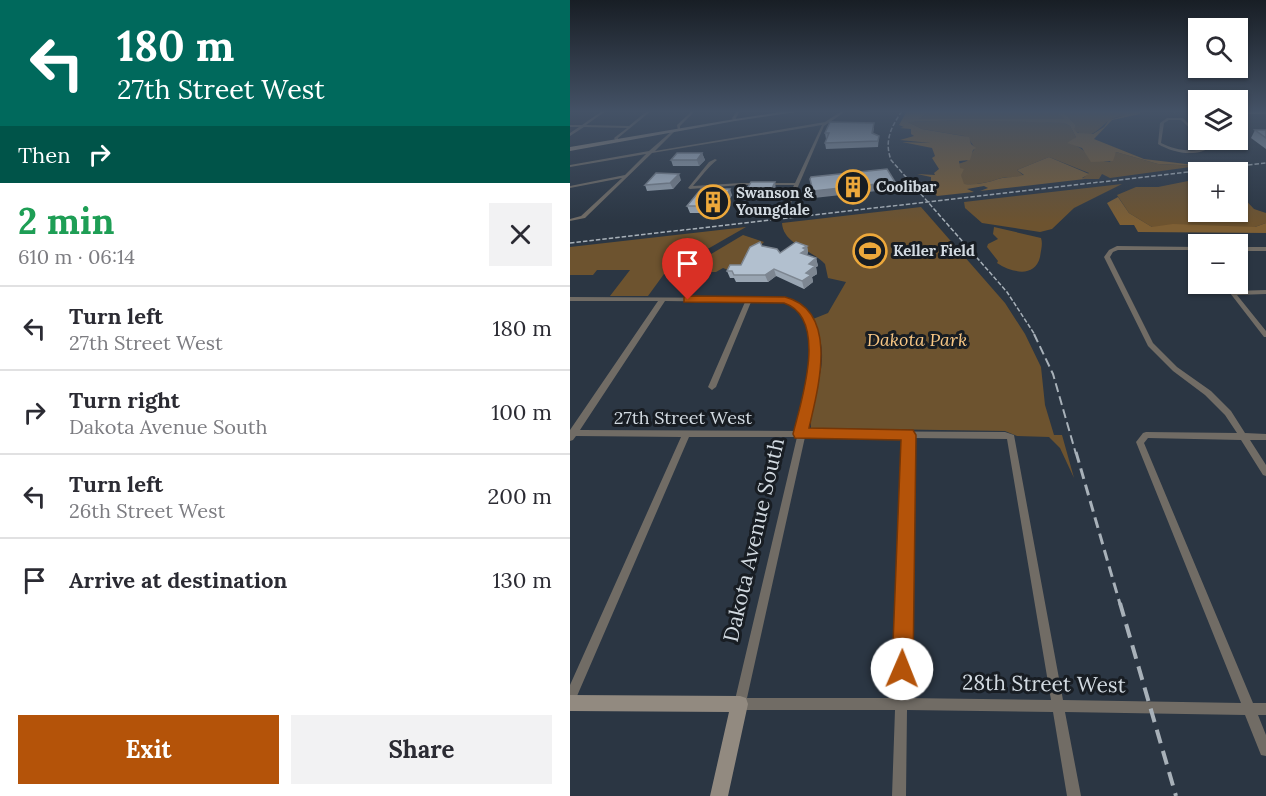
<!DOCTYPE html>
<meta charset="utf-8">
<style>
:root{--surface:#fff;--page:#f2f2f3;--text:#2b2b33;--muted:#7c7c81;--line:#e1e1e2;--accent:#b45309}
body{margin:0;font-family:Lora,serif;background:var(--page);color:var(--text);height:100vh;display:flex;flex-direction:column;font-size:22px;white-space:nowrap}
*{box-sizing:border-box;margin:0}
p{font-size:20px;color:var(--muted)}
.icon{flex:none;width:33px;height:33px;fill:none;stroke:currentColor;stroke-width:2;stroke-linecap:round;stroke-linejoin:round}
.map{position:relative;flex:1;overflow:hidden}
.panel{display:flex;flex-direction:column;background:var(--surface);width:570px}
.panel>*{flex:none}
.guide{background:#00695c;color:#fff;overflow:hidden}
.controls{position:absolute;left:618px;top:18px;display:grid;gap:12px}
.controls a{display:grid;place-items:center;width:60px;height:60px;border-radius:0px;background:var(--surface);box-shadow:0 2px 4px #0004;font-size:30px}
.pin{position:absolute;display:grid;place-items:center;width:51px;height:51px;color:#fff;margin:-62px -26px;border-radius:50% 50% 50% 0;rotate:-45deg;box-shadow:0 0 6px #0007}
.pin .icon{rotate:45deg}
.me{position:absolute;width:66px;margin:-33px;rotate:1deg;stroke-linejoin:round;filter:drop-shadow(0 0 4px #0008)}
.turn{display:flex;align-items:center;gap:21px;height:126px;padding:0 18px;font-size:27px}
.turn .icon{width:78px;height:78px;stroke-width:2.5}
.turn b{display:block;font-size:42px;line-height:51px}
.then{display:flex;align-items:center;height:57px;padding:0 18px;background:#0003;gap:12px;font-size:22px}
.round{display:grid;place-items:center;flex:none;width:63px;height:63px;border-radius:0px;background:var(--page)}
.head{display:flex;align-items:center;justify-content:space-between;height:102px;padding:0 18px}
h1{font-size:36px;font-weight:800;line-height:45px;color:#1e9e55}
.cta{display:flex;gap:12px;margin-top:auto;padding:12px 18px}
.cta a{flex:1;height:69px;border-radius:0px;background:var(--accent);color:#fff;font-size:24px;font-weight:800;line-height:69px;text-align:center}
.cta a+a{background:var(--page);color:var(--text)}
ul{padding:0;list-style:none}
li{display:flex;align-items:center;gap:18px;height:84px;padding:0 18px;border-top:2px solid var(--line)}
li div{flex:1}
li b{display:block;font-size:22px}
li em{font-style:normal}
main{display:flex;flex:1;min-height:0}
.map>svg:first-child{display:block}
.green{fill:#6d532f}
.forest{fill:#7e5f34}
.lines{fill:none;stroke-linecap:round;stroke-linejoin:round}
.street{fill:#716c65;fill-rule:evenodd}
.secondary{fill:#928a80;fill-rule:evenodd}
.rail-far3{stroke:#a8b1b9;stroke-width:1.5;stroke-dasharray:4.5 2;stroke-linecap:butt}
.rail-far2{stroke:#a8b1b9;stroke-width:2;stroke-dasharray:9 4.5;stroke-linecap:butt}
.rail-far1{stroke:#a8b1b9;stroke-width:3;stroke-dasharray:11 6;stroke-linecap:butt}
.rail{stroke:#a8b1b9;stroke-width:4;stroke-dasharray:14 8;stroke-linecap:butt}
.wall{fill:#99a5b2}
.shaded-wall{fill:#7d8691}
.building{fill:#b2c0cf;stroke:#7d8691;stroke-width:1.5}
.route{fill:#b45309;stroke:#753606;stroke-width:1.5}
.labels{text-anchor:middle;stroke-width:6;stroke-linejoin:round;paint-order:stroke}
.far-poi-label{font-size:15px;font-weight:bold;fill:#d2dae1;stroke:#181d23;text-anchor:start}
.park-label{font-size:18px;font-style:italic;fill:#f9c784;stroke:#181d23}
.street-label{font-size:18px;fill:#d2dae1;stroke:#181d23}
.near-street-label{font-size:21px;fill:#d2dae1;stroke:#181d23}
</style>
<main>
<section class="panel">
<div class="guide">
<div class="turn"><svg class="icon" aria-label="left" viewBox="0 0 24 24"><path d="M17 20v-9H6M10 6l-5 5 5 5"/></svg><div><b>180 m</b>27th Street West</div></div>
<div class="then">Then<svg class="icon" aria-label="right" viewBox="0 0 24 24"><path d="M7 20v-9h11M14 6l5 5-5 5"/></svg></div>
</div>
<div class="head"><div><h1>2 min</h1><p>610 m · 06:14</p></div><a class="round"><svg class="icon" aria-label="close" viewBox="0 0 24 24"><path d="M6 6l12 12M18 6L6 18"/></svg></a></div>
<ul>
<li><svg class="icon" aria-label="left" viewBox="0 0 24 24"><path d="M17 20v-9H6M10 6l-5 5 5 5"/></svg><div><b>Turn left</b><p>27th Street West</p></div><em>180 m</em></li>
<li><svg class="icon" aria-label="right" viewBox="0 0 24 24"><path d="M7 20v-9h11M14 6l5 5-5 5"/></svg><div><b>Turn right</b><p>Dakota Avenue South</p></div><em>100 m</em></li>
<li><svg class="icon" aria-label="left" viewBox="0 0 24 24"><path d="M17 20v-9H6M10 6l-5 5 5 5"/></svg><div><b>Turn left</b><p>26th Street West</p></div><em>200 m</em></li>
<li><svg class="icon" aria-label="arrive" viewBox="0 0 24 24"><path d="M6 21V4h12l-3 4 3 4H6"/></svg><div><b>Arrive at destination</b></div><em>130 m</em></li>
</ul>
<div class="cta"><a>Exit</a><a>Share</a></div>
</section>
<div class="map">
<svg width="696" height="796" viewBox="0 0 696 796">
<rect width="100%" height="100%" fill="#2b3643"/>
<path class="green" d="M360,111H484L496,119H400L494,123L500,126L506,137L499,143C519,149 516,160 540,162L546,152L588,164L628,166L540,178L532,174L529,179H512L519,173L479,157L447,170L454,176C446,178 436,176 428,179C417,183 406,185 393,184L388,164L397,161L405,148L398,138L394,136L352,129L338,122L391,120L349,119Z
M488,111H568C560,118 549,114 540,120C528,127 522,144 503,129L506,126L500,119Z
M628,179V212H668V192L684,209L696,213V223L685,227H582L559,213L547,195L566,187H588Z
M552,184L504,208L482,229L470,232L412,223L395,208L394,202Z
M351,207L435,303L455,334L471,367L475,405L484,435H492L504,478L490,448L479,437L447,436L435,431L241,428C240,387 265,365 243,319L258,313L276,282L258,278L255,264C242,250 213,244 212,223Z
M176,227L94,274L78,296H40L60,270H27L23,275H0V247Z
M424,227L471,238C473,244 471,250 470,257C465,278 442,273 427,263L428,261L417,247L418,244L428,239L423,234Z
M173,235L194,242L173,263L161,271L153,268L146,272H116L121,266Z"/>
<path class="forest" d="M337,111H360L349,119H495L484,111C493,111 501,119 506,126L504,129L508,133L523,134L534,127L539,120L570,111V114L542,120L524,139L574,159L633,166L588,164L546,152L543,161L521,162L512,148L497,143L506,137L500,126L494,123L395,120L338,122L352,129L399,137L401,144L406,148L403,150L400,160L389,161L390,168L394,169L391,175L394,184C407,185 417,183 428,179C437,176 446,178 454,175L447,170L479,157L519,174L512,178L515,179L410,191L418,188L414,186L397,189L404,192L367,196L361,190V177L347,174L365,175L364,173L369,169L362,158L365,156L362,148L332,142L361,143L330,140L344,136L341,134V129L330,128L334,127L329,125Z
M548,197L559,213L582,227L603,224L685,227L696,223V233L568,232L564,225H550L537,203Z"/>
<g class="lines">
<path class="street" d="M32,111H36L16,125L59,126L77,111H81L48,138V142H46L44,138L57,128L14,127L0,136V133L9,127H0V125H12Z
M122,111H125L110,126V131H108L107,125Z
M167,111H170L166,118V121H164L162,118Z
M272,111H276L254,126L218,210L214,209L224,185H171L120,189L118,188L139,162L145,159L147,160C138,167 131,177 123,186L171,183H225L252,125L82,153L15,218L0,221V219L11,216L52,178L0,188V186L55,175L76,154L0,167V165L79,151L103,130L104,132L85,151L255,122Z
M602,111H605L606,112L604,113Z
M597,118H613L628,133V135H627L611,120H599L594,123L591,143C605,150 624,154 638,146L632,140H636L642,146C627,158 603,153 588,144L590,123Z
M547,246L628,247V250H548L543,252L540,257L583,343L607,367L641,391L661,411L675,433L696,434V440H680L696,465V476L693,475L671,440L578,438L574,443L683,703H696V715H688L696,735V756L691,755L675,715L495,712L511,796H497L483,712L337,710L336,796H322L325,710H170L166,708L164,704L227,437H119L4,703L0,705V685L111,437L6,436L3,440L0,441V430L88,301H0V297L215,298C219,300 224,301 228,303C248,316 251,350 249,372C247,391 240,412 236,431L435,432L444,435L493,700L671,703L566,442L573,433L576,432L667,433L655,415L635,395L603,371L578,346L534,257L539,250ZM95,301L175,302L138,387L142,390L146,387L181,302C194,302 212,298 223,305C242,317 245,356 241,376C238,394 232,413 228,431L10,430ZM235,437L334,438L325,698H177ZM342,438L437,439L481,700L337,698Z
M668,247H696V251H668Z
M696,290V294L667,295L696,331V337H694L660,293L663,291Z"/>
<path class="secondary" d="M218,111H233L165,121L0,151V147L165,119Z
M668,112H696V114H668Z
M0,695L170,696L176,698L178,704L158,796H140L159,712L0,711Z"/>
<path class="rail-far3" d="M332,111C321,127 314,141 321,160L437,292L465,335
M0,243L696,163"/>
<path class="rail-far2" d="M464,334L483,374L506,454"/>
<path class="rail-far1" d="M506,452L550,604"/>
<path class="rail" d="M550,603L606,796"/>
</g>
<path class="wall" d="M304,128L303,134L309,136L308,147L256,149L255,143L257,139H256L255,133Z
M685,130H696V149L681,138Z
M132,153L135,160L129,166H103L101,160Z
M111,180L103,189L77,191L75,185Z
M206,189L201,199H177L175,192Z
M162,195L151,213H120L117,206Z
M192,246L210,253L237,246L238,253L237,254V255L246,258L248,266L246,267L247,274L242,277L243,282L234,289L206,276L198,282H166L164,278H160L157,271L171,265Z"/>
<path class="shaded-wall" d="M132,153L135,160L129,166L127,160Z
M109,174L111,180L103,189L100,183Z
M205,182L206,189L201,199L200,192Z
M325,182V189L244,198L243,191Z
M160,189L162,195L151,213L149,206Z
M237,246L238,253L237,254L238,257L231,253L233,248Z
M246,258L248,266L246,267L247,274L242,277L243,282L234,289L232,281L239,264Z
M204,269L206,276L198,282L195,275Z"/>
<path class="building" d="M260,122L304,123L302,133L309,136L308,141L255,143L259,133H255Z
M685,130H696V138Z
M107,153H132L127,160H101Z
M317,169L325,182L243,191L240,179L241,177Z
M86,173L109,174L100,183L75,185Z
M181,182H205L200,192H175Z
M131,189H160L149,206H117Z
M190,242L192,246L207,249L210,253L226,242L237,246L233,248L236,250L231,253L246,258L239,264L245,266L236,273L241,275L232,281L204,269L195,275H164L162,271H157L160,265H171L180,247Z"/>
<linearGradient id="sky" x2="0" y2="1"><stop stop-color="#181e25"/><stop offset="0.5" stop-color="#445266"/><stop offset="1" stop-color="#445266" stop-opacity="0"/></linearGradient>
<rect width="696" height="223" fill="url(#sky)"/>
<path class="route" d="M118,296L215,297C270,311 248,389 239,428L343,430L346,435L343,669L340,677L332,680L325,677L322,669L331,440L225,438L223,434C231,402 259,318 214,303L114,302V297Z"/>
<defs>
<symbol id="building-ring" viewBox="-11 -11 22 22"><circle r="9.5" fill="#181d23" stroke="#eda83b" stroke-width="1.5"/><path d="M-4-6H4V6H1V3H-1V6H-4ZM-2.5-4.3h1.7v1.8h-1.7ZM.8-4.3h1.7v1.8H.8ZM-2.5-1h1.7V.8h-1.7ZM.8-1h1.7V.8H.8Z" fill="#eda83b"/></symbol>
<symbol id="stadium-ring" viewBox="-11 -11 22 22"><circle r="9.5" fill="#181d23" stroke="#eda83b" stroke-width="1.5"/><path d="M0-5a6.5 5 0 1 0 0 10a6.5 5 0 1 0 0-10ZM-3.5-1.8h7v3.6h-7Z" fill="#eda83b"/></symbol>
</defs>
<g fill-rule="evenodd">
<use href="#building-ring" x="264" y="168" width="38" height="38"/>
<use href="#building-ring" x="124" y="183" width="38" height="38"/>
<use href="#stadium-ring" x="281" y="232" width="38" height="38"/>
</g>
<g class="labels">
<g class="far-poi-label">
<text x="306" y="192">Coolibar</text>
<text x="166" y="198">Swanson &amp;<tspan x="166" dy="17">Youngdale</tspan></text>
<text x="323" y="256">Keller Field</text>
</g>
<g class="park-label">
<text x="347" y="346">Dakota Park</text>
</g>
<g class="street-label">
<text x="113" y="424">27th Street West</text>
</g>
<g class="near-street-label">
<text transform="translate(184 540) rotate(-77)" y="7">Dakota Avenue South</text>
<text transform="translate(474 684) rotate(1)" y="7">28th Street West</text>
</g>
</g>
</svg>
<div class="controls">
<a><svg class="icon" aria-label="search" viewBox="0 0 24 24"><circle cx="10" cy="10" r="6"/><path d="M15 15l6 6"/></svg></a>
<a><svg class="icon" aria-label="layers" viewBox="0 0 24 24"><path d="M12 4l9 5-9 5-9-5zM3 14l9 5 9-5"/></svg></a>
<a>+</a>
<a>−</a>
</div>
<div class="pin" style="left:118px;top:300px;background:#d93025"><svg class="icon" aria-label="arrive" viewBox="0 0 24 24"><path d="M6 21V4h12l-3 4 3 4H6"/></svg></div>
<svg class="me" style="left:332px;top:669px" viewBox="-20 -20 40 40"><circle r="19" fill="#fff"/><path d="M0-13L10 11 0 6-10 11z" fill="#b45309"/></svg>
</div>
</main>
